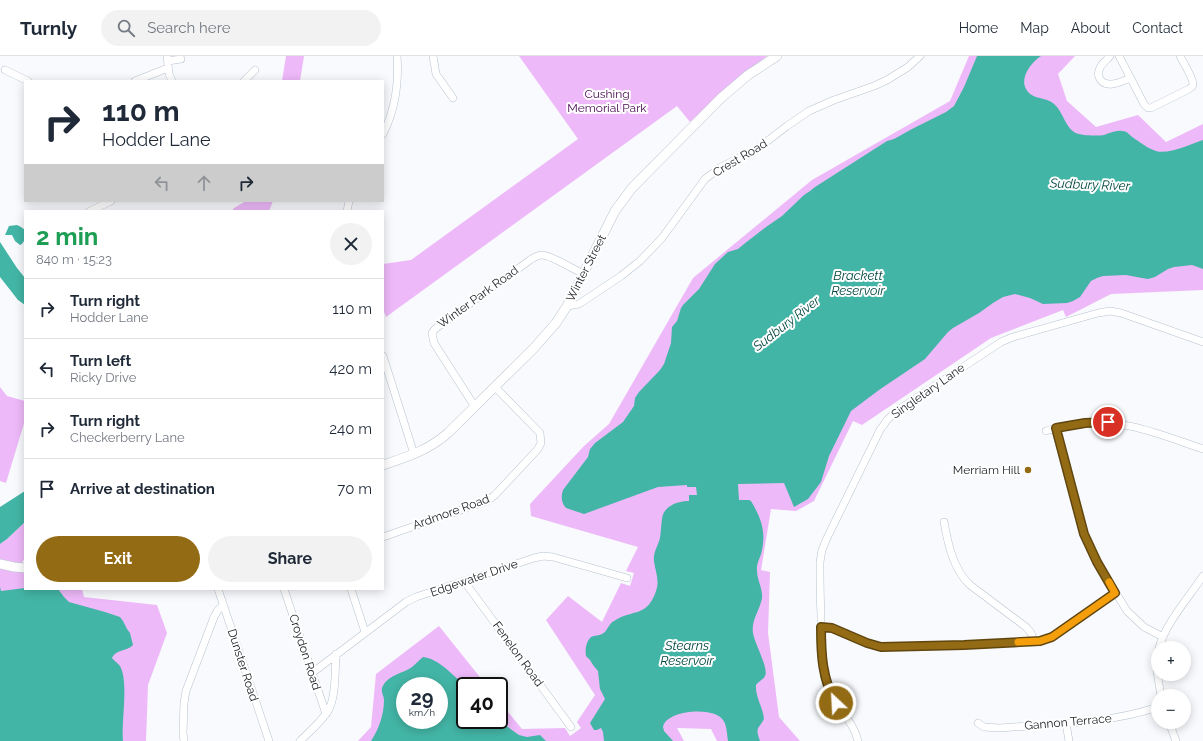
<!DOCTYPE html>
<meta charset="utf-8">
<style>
:root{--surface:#fff;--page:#f2f2f3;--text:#1f2937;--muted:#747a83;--line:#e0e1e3;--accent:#946b15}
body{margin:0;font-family:Raleway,sans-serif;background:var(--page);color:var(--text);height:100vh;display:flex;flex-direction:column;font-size:15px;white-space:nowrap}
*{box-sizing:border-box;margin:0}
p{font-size:13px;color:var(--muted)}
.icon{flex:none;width:22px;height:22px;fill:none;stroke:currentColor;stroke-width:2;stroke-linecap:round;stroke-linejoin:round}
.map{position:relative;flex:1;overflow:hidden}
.panel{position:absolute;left:24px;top:154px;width:360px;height:380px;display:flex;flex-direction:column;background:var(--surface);border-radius:0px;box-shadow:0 2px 10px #0003}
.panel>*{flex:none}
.hud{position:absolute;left:24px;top:24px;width:360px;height:122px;border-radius:0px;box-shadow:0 2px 10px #0003;background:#fff;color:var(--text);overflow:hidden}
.controls{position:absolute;left:1151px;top:585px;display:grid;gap:8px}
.controls a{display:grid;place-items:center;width:40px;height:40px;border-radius:50%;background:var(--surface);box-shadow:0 2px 10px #0003;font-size:20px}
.speed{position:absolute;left:396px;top:621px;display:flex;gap:8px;font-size:20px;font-weight:700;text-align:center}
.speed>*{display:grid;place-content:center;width:52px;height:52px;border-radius:50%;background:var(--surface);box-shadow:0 2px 10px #0003;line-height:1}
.speed small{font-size:10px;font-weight:400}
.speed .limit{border:2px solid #111;border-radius:6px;background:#fff;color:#111}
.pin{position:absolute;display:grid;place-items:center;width:34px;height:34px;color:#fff;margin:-17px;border:2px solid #fff;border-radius:50%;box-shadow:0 1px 4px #0007}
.me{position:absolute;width:44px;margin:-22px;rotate:335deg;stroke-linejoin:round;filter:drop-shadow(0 0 3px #0008)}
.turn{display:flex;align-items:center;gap:14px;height:84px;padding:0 12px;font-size:18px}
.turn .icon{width:52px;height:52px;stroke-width:2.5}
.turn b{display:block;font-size:28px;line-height:34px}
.lanes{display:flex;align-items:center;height:38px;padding:0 12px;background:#0003;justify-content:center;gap:20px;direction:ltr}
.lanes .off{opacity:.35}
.round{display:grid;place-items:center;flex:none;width:42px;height:42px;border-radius:21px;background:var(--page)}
.overview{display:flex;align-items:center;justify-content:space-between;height:68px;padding:0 12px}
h1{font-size:24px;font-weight:700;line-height:30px;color:#1e9e55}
.cta{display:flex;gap:8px;margin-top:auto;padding:8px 12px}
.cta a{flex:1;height:46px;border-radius:24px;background:var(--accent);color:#fff;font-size:16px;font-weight:700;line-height:46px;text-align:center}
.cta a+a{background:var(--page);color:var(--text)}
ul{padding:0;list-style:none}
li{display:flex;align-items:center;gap:12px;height:60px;padding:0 12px;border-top:1px solid var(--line)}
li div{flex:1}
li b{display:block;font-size:15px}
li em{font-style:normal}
header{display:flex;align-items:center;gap:24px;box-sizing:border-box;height:56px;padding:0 20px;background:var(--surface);border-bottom:1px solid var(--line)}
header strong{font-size:19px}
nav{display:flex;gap:22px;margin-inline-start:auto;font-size:14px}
.search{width:280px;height:36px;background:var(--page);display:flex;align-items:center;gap:10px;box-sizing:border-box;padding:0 14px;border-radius:22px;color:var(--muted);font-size:15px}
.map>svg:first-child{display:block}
.green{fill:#eeb9f9;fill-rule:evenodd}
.water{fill:#43b5a6;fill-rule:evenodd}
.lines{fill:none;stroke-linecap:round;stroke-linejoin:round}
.minor-casing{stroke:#b9c3cf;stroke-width:8}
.major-casing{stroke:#b9c3cf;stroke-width:10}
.minor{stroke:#fff;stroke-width:7}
.major{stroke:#fff;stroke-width:9}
.route-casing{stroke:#60460e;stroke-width:10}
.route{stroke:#946b15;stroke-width:7}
.slow{stroke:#f59e0b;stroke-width:7}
.poi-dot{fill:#946b15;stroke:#fff;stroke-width:1.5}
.labels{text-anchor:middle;stroke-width:4;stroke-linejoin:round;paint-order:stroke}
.park-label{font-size:12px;fill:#450750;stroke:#fff}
.street-label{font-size:12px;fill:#1b1f23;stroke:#fff}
.poi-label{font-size:12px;fill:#1b1f23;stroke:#fff;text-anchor:end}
.water-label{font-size:13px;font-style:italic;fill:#004740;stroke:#fff}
</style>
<header>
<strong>Turnly</strong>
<div class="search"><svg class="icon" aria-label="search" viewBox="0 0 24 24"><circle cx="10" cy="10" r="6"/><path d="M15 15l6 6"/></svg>Search here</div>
<nav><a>Home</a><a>Map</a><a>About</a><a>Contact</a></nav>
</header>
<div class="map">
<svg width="1203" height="685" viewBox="0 0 1203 685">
<rect width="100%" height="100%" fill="#f8fafd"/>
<path class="green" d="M286,0H304L300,25H282Z
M519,0H767L739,21L690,66L677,50L386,261L383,253V208L411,204L578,83Z
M969,0H1075L1058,18L1067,45L1096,71L1138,59L1166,86L1203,68V234L1111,238L1066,261L1063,254L991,282L862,369L853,365L814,445L796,455L771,453L761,514L770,516L768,577L779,661L800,685H717L711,673L677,672L684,685H358L371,671L376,618L439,570L487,630H465V664H499V645L522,673L565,672L570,680L581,672L577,666L595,639L546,564L568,540L602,566L621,527L630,530L634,517L626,515L638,491L531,460L530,448L584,390L609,368L693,222L812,124L950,45ZM405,630H439V664H405Z
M246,145H273L269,155H232L234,152Z
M0,331L7,340L25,345V364L6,427L0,425Z
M25,466V502L21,508L0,503V488L7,483Z
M0,512L25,516V533H82L84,541L157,549L167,577L148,629L146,685H0Z"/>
<path class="water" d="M977,0H1041C1030,7 1016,26 1030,38C1038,44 1049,41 1057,51C1063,58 1066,71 1074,76C1080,80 1097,80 1104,79C1110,77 1116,74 1122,75C1128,75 1130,80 1135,83C1141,87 1149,93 1156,95C1168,99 1191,88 1203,84V213L1192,209L1174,211L1168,213L1155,221L1148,223L1142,222L1126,219L1103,220L1097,222L1091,225L1080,241L1073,245L1067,247L1043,248L1030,242L1015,238L1003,241L993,247L979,257L953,272L948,276L925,303L879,334L851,355L829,400L821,426L808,443L794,451L784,427L738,428L739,444H749L751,445C761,462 766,475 762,494C761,501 756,507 757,515C757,524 763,533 762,542C760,554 751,564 753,577C755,589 769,612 765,620C763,624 759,625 756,629C755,641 763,651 764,663C758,674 755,671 760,685H728C727,679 727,669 723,664C714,650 666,654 663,671L664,675L673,685H604L603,676L601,672L597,674H594L590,667L605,643L600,633L598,615L593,609L590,604L586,600C585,593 586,586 591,581C595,579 599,580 602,578C608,575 608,568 614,565C632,553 647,562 656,535C660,524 655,515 654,505C653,496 658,490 660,482C661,475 661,470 662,463C663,450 678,445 689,445V439H697L696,431H687V429L658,431L584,458L566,452C561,446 561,441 563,434L588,401L590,393L595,387L623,366L634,350L635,342L639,336L660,314L664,308L671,287L672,271L677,265L681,252L683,249L699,233L715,208L728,196L738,193L744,188L766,171L782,160L804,139L810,135L815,131L887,85L894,83L912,73L946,56L954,50L964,31Z
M17,169L21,171L25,174C25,180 26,186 20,189L15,185L12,179H5L9,170Z
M0,186L17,212L25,222V249L18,244L0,221Z
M25,435V466L7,483L0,488V451Z
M0,531L1,535L25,532V533H58L64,541L69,546L105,556L120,561L123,565L127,573L130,577L133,589C126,596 116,593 112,602C114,605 118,607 120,610C129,626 121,666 123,685H0Z
M423,601C438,602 455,621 465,630V664H498L519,679L527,681L540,679L546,685H371C379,673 384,658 384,644C384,640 381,637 382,632C387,619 402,618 412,611C416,608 419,604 423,601ZM405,630H439V664H405Z"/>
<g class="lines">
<defs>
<path id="minor" d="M167,0L169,18L172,25
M433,0L436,18L453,42
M1110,0C1107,4 1102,7 1100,12C1098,15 1098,18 1099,21C1104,34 1121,26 1130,22
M1119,0L1144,48L1148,52H1151L1189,33C1191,31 1193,31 1193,28C1193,22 1183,6 1180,0
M168,5L181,3
M5,14L28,25
M135,25L168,12
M244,25L255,14
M383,78C395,54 399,27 397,0
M90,155L111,145
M347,155L349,145
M567,250L579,248L621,220L640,205L662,182L705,123L721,111L757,93L787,70L809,55L834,44L874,30L887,24L908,11L920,0
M383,300L414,398
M475,351L434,287L432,277L435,273L530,204C533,202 537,199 542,199C551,199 573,213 583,218
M1055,372L1081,468L1088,488L1097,506L1127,555L1144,571L1163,581
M1046,375C1056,372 1065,369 1075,368C1121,361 1161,379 1203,393
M944,466C948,488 953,513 970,529L1026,571L1031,577L1034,585
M383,481L487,445L495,439L538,393L541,387L540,377L495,331
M464,525L571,671
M218,533L269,685
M284,533L326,658
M351,533L365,576
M821,571L832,572L867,587L881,591L964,589L1040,585L1052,581L1115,537
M1159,592C1165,568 1189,541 1203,520
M1158,597L1157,616L1161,640
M312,617L406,546L416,541L534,502L543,500L553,501L627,522
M1169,666L1176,685
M978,667L984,671L999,672C1052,668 1107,668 1158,651
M1066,667L1069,685
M184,685L183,677L184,647L186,635L214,561L218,554L223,549
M300,685C309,676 321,666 328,655C336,642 335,614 336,598
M858,685C854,665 836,653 829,635C820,610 821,584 821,558C820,541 820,523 820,506L822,494L827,482L880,374L888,363L898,354L1001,286L1013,281L1098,257L1110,255L1121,257L1203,286"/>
<path id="major" d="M383,409C407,401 429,394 448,377L534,292L556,267L567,250L615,155L632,132L721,42L748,19L777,0
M0,508L14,511L25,512"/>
</defs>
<use href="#minor" class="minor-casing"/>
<use href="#major" class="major-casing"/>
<use href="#minor" class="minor"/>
<use href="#major" class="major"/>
</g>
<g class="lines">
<defs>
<path id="route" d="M836,647C822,624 821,597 821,571L832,572L867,587L881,591L964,589L1040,585L1052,581L1115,537L1097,506L1084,478L1056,372L1085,367L1108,366"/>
</defs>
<use href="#route" class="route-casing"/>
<use href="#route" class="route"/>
<path class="slow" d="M1018,586L1040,585L1052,581L1115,537L1109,526"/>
</g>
<circle class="poi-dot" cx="1028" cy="414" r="4"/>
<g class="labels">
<g class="park-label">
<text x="607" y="42">Cushing<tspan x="607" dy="14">Memorial Park</tspan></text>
</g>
<g class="street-label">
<text transform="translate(740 102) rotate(-31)" y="4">Crest Road</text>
<text transform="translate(586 212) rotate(-63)" y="4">Winter Street</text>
<text transform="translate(478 241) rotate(-36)" y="4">Winter Park Road</text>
<text transform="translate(928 335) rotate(-35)" y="4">Singletary Lane</text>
<text transform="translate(451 456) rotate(-20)" y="4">Ardmore Road</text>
<text transform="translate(474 522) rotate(-19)" y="4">Edgewater Drive</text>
<text transform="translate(305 596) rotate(72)" y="4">Croydon Road</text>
<text transform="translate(518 598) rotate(54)" y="4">Fenelon Road</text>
<text transform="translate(243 609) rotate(72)" y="4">Dunster Road</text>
<text transform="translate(1068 666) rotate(-5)" y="4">Gannon Terrace</text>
</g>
<g class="poi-label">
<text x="1020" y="418">Merriam Hill</text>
</g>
<g class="water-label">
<text transform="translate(1090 128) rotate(2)" y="5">Sudbury River</text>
<text x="858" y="224">Brackett<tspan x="858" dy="15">Reservoir</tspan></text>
<text transform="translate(786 267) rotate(-38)" y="5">Sudbury River</text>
<text x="687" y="594">Stearns<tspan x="687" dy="15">Reservoir</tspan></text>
</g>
</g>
</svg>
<div class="controls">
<a>+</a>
<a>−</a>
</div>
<div class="speed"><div>29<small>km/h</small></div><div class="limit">40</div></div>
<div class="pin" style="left:1108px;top:366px;background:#d93025"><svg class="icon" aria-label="arrive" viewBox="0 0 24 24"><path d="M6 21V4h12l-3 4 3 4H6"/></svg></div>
<svg class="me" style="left:836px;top:647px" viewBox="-20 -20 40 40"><circle r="17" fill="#946b15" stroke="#fff" stroke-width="3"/><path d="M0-11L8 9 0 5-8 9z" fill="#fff"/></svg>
<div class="hud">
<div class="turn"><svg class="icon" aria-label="right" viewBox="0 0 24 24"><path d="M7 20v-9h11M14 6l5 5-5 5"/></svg><div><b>110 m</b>Hodder Lane</div></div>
<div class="lanes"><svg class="icon off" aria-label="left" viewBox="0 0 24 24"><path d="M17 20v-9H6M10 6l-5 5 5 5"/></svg><svg class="icon off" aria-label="ahead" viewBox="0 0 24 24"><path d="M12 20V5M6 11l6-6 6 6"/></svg><svg class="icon" aria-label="right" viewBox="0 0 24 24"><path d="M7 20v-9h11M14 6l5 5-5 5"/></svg></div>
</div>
<section class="panel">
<div class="overview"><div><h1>2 min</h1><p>840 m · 15:23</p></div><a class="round"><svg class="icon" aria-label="close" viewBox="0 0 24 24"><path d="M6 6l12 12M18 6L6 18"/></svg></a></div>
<ul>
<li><svg class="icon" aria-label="right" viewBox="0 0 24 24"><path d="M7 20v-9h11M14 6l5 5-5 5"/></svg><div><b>Turn right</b><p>Hodder Lane</p></div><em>110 m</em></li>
<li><svg class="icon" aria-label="left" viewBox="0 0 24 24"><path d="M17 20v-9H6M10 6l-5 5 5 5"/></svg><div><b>Turn left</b><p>Ricky Drive</p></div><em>420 m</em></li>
<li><svg class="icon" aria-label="right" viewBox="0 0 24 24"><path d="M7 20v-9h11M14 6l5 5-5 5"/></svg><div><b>Turn right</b><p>Checkerberry Lane</p></div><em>240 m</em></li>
<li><svg class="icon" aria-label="arrive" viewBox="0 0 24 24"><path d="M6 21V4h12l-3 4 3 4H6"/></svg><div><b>Arrive at destination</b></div><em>70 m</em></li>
</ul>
<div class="cta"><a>Exit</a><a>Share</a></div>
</section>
</div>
